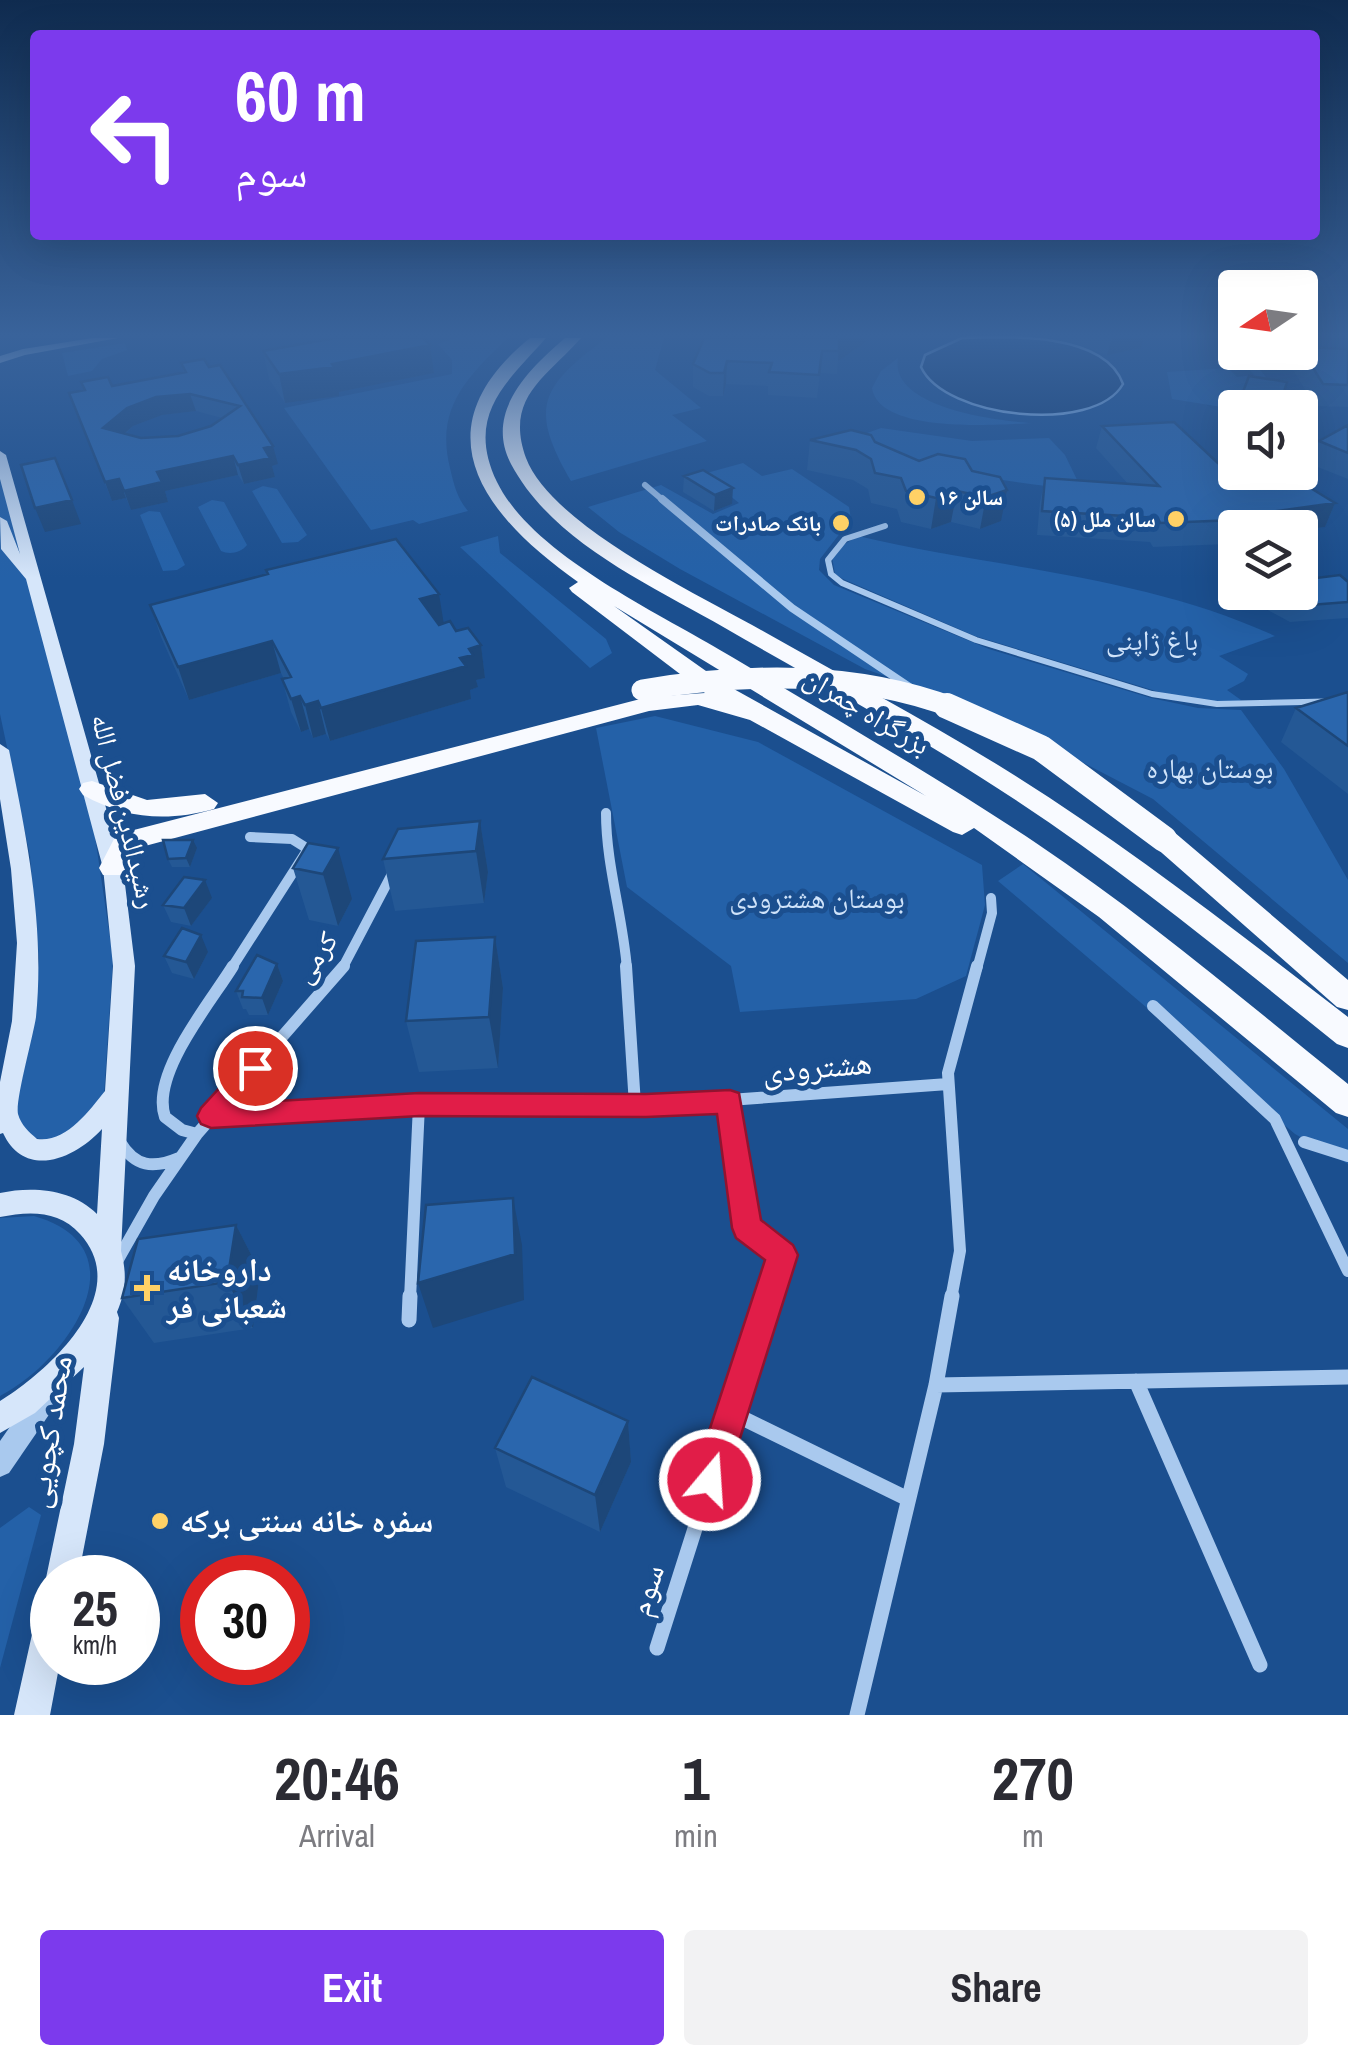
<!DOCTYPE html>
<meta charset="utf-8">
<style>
:root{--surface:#fff;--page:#f2f2f3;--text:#2b2b33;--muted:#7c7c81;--accent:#7c3aed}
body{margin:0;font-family:"Archivo Narrow","Noto Naskh Arabic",sans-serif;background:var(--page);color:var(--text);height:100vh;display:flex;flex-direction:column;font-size:38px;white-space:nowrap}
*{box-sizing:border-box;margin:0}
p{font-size:32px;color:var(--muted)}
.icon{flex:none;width:55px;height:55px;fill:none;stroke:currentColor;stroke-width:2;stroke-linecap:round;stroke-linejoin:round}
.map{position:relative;height:1715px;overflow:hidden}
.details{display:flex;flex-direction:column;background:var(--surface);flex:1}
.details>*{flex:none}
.guide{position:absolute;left:30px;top:30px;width:1290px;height:210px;border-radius:10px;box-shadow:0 10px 40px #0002;background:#7c3aed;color:#fff;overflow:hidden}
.needle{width:65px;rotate:257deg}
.fabs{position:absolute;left:1218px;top:270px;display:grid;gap:20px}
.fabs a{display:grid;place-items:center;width:100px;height:100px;border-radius:10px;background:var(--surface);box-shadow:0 10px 40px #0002;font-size:50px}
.speed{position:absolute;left:30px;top:1555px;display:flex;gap:20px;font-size:50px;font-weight:700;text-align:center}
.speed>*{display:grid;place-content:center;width:130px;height:130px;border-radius:50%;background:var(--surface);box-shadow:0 10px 40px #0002;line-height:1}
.speed small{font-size:25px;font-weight:400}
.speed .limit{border:15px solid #d22;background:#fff;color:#111}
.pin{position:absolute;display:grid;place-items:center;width:85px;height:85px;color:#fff;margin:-42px;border:5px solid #fff;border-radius:50%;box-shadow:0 2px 10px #0007}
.me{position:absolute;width:110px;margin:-55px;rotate:18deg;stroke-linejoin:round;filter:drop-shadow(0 0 8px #0008)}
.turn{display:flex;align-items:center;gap:35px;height:210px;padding:0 40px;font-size:45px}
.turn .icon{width:130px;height:130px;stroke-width:2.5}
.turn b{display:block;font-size:70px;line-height:85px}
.eta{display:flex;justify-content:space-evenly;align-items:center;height:170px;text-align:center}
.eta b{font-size:60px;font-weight:700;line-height:70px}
.primary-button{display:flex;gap:20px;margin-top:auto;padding:20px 40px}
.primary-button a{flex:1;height:115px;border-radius:10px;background:var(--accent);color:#fff;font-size:40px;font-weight:700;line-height:115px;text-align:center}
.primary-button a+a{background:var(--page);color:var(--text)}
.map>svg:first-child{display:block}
.green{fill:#2461a8}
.water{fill:#123a6d;stroke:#9cc4f0;stroke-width:2.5}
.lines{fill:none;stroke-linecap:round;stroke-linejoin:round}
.pedestrian{stroke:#a9c9ee;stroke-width:6}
.minor-far4{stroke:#a9c9ee;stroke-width:6}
.minor-far3{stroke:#a9c9ee;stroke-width:8}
.minor-far2{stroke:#a9c9ee;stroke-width:10}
.minor-far1{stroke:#a9c9ee;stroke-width:12}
.minor{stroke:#a9c9ee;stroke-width:15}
.tertiary{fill:#a9c9ee;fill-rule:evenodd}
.secondary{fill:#d6e6fa;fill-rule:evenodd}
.trunk{fill:#f8faff;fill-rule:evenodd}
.trunk-bridge-far1{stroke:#f8faff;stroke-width:21}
.trunk-bridge{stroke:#f8faff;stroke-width:26}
.wall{fill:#245895;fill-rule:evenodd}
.shaded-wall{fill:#1d4779}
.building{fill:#2a66ad;stroke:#1d4779;stroke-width:2.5;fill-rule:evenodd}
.route{fill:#e11d48;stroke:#92132f;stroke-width:2.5}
.poi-dot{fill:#ffd166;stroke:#1b4f8f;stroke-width:4}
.labels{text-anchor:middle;stroke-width:10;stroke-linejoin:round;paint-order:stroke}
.far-poi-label{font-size:22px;font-weight:bold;fill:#fff;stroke:#1b4f8f;text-anchor:end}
.park-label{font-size:28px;fill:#cfe3fa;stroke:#1b4f8f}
.street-label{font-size:28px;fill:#fff;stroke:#1b4f8f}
.near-street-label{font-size:32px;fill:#fff;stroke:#1b4f8f}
.near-poi-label{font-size:32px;font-weight:bold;fill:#fff;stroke:#1b4f8f;text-anchor:start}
</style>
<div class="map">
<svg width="1348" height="1715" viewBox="0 0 1348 1715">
<rect width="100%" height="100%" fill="#1b4f8f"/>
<path class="green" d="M455,338H508C467,377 435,408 450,468C454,485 457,498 468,511L419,524L413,520L371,530L284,408L452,374V360L438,344Z
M606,338H664L655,370L701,408L672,415L707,441L571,481C528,407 541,387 606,338Z
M125,343L127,350L102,359L92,371L68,376L62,353Z
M898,358C889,408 999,421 1032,423C997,425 879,434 872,388L881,371Z
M1258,367L1286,403L1275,405L1228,397L1222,407L1172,399L1167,372L1228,368L1237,377L1254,375L1248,368Z
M881,428L972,441L1049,438L1065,455L1082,490C999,481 933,473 856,437Z
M743,463L762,476L792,469L849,507L851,519L820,559L819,570L834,585L989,649L1151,698L1198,708L1241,710L1284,769L1348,880V963L1153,799L978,708L865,669L680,569L619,532L588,507L661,485L713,514L739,503L703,474Z
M0,473L93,823L113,958L104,1095L69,1132L49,1140L26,1137L15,1109L33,1029L39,959L30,856L0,714Z
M263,486L277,489L307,535L298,542L282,543L252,491Z
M212,500L224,502L247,545C241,553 229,555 221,551L198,507Z
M149,511L160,512L185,565L177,570L163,571L140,515Z
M498,536L500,553L606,639L612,653L590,668L460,547Z
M858,536C998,569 1143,575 1275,636L1219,656L1248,674L1244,681L1227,690L1241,700L1228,706L1182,699L975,636L843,579L835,574L832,557L840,547Z
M655,716L758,742L982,865L985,905L966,976L916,999L740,1012L731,966L627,887L596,728Z
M1023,864L1348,1129V1164L1295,1134L998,881Z
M34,1216C146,1248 67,1362 0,1396V1218Z
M29,1507L41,1515L0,1668V1528Z"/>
<path class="water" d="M962,338C1007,336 1105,332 1123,384C1094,435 944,418 921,367L925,355Z"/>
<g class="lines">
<path class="pedestrian" d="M885,526L845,539L828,560L831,574L842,583L976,640L1152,694L1217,704L1348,701"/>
<path class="minor-far4" d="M645,485L665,502"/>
<path class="minor-far3" d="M662,499L792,608L911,688"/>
<path class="minor-far2" d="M606,813C606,865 623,917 627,969
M231,969L308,849L292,839L250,837
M342,969L393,872
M977,969L992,913L991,898"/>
<path class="minor-far1" d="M626,966L635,1105
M1153,1006L1275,1119L1348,1271
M730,1102L747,1228L782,1255L768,1299
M211,1116L419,1105L646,1106L948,1084
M197,1134L182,1130L165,1117C150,1074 211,1002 233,966
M120,1142C135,1167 153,1169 179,1158
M1304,1142L1348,1156
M116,1263L154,1196L197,1134L344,966
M410,1299L419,1105
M951,1299L960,1251L948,1073L977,966"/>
<path class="minor" d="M409,1320L410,1296
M1136,1381L1260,1665
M936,1385L1348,1377
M732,1413L908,1499
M657,1648L769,1296
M857,1715L936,1385L952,1296"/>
<path class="tertiary" d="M48,1381L57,1385L61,1394L57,1403L9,1473L0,1477V1441L39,1385Z"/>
<path class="secondary" d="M93,338H118L25,355L0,363V356L23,349Z
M0,451L6,455L123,868L135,966L121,1251C127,1273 126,1291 117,1312L119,1318L104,1444L78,1578H52V1590L46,1578L74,1444L84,1367L35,1413L0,1433V1401C50,1370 134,1293 80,1234C59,1210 29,1211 0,1217V1193C33,1186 72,1189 97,1214L102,1129C75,1159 25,1180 3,1133L0,1134V1082L12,1021L17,943L11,869L0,799V744L9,750C27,839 45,926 36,1017C33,1037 15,1101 18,1114C21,1125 29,1132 37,1139C66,1143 88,1112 105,1091L113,966L103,868L26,579L1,549L0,517L7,521L20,554L0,479Z
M52,1604V1662H60L50,1715H14L35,1621L40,1609Z"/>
<path class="trunk" d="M530,338H546C506,383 465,415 497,482C533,556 663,615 732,657C834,718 937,777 1036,843C1145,916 1245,1001 1348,1084V1117L1336,1113L1099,917L974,828L962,835L953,832L750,720L698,705L649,711L145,846L135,852L123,875H103L99,868L114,839L126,832L648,697L705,693L572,592L569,588L578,582C483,515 417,430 530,338ZM614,606L926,796L723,683Z
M565,338H581C547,377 504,397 526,458C551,525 699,595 761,630C840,675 921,718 998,765C1121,841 1234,929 1348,1017V1048L1337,1044C1221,951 1106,856 980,777C897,724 810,677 725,628C651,585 553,543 511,464C484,412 529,369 565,338Z
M92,781L147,800L205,794L218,803L214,809C167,822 126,819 83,795L79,789L83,783Z
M1164,830L1174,832L1348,980V1010L1337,1007L1154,846L1150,839L1154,832Z"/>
<path class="trunk-bridge-far1" d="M642,690C745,673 854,670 954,708"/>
<path class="trunk-bridge" d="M947,706L1041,748L1164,839"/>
</g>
<path class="wall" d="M704,338H866L865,343L838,361L837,374L820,373L817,398L768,395V386L726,384L723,396H709L693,387V364Z
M1061,338H1144L1141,348L1107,355Z
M430,345L434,373L339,392V396L285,403L269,379L263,351Z
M1300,347L1348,349V407L1315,406L1292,368L1298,352H1300Z
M181,363L209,367L220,365L278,464L272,466L275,477L244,484L238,475L165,491L168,502L131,510L126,498L112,501L69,393L184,372ZM196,411L222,418L211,426L178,436L141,438L125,434L133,426L162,415Z
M1235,414V435L1228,434Z
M1348,425V479L1310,464L1319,441Z
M1102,426L1237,481L1335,503L1325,527L1300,530V528H1235V540H1229L1228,544L1153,547L1150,542L1037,535L1040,502L1045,478L1128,484L1096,448Z
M810,440L875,442L919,461L972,471L1001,521L980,529L951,522L931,529L901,522L897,509L871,503L868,489L853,480L807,470Z
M684,476L732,504L714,511L683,492Z
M266,570L443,623L481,645L485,678L476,680L478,687L470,690L471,699L330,741L326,734L313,738L309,729L301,732L291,712L282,679H284L281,673L189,700L161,637L150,605L267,575Z
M1348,582V618L1290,622L1253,602L1257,592H1300Z
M1348,692V794L1281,742L1296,708Z
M480,821L488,872L484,903L395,911L383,859Z
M308,843L352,899L338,926L309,920L293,868Z
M197,848L190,867H172L168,859Z
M212,898L191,926L171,922L163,905Z
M495,937L503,988L498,1068L419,1072L406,1021Z
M208,952L194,979L172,973L164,956Z
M277,964L283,981L268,1015H249L246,1009H243L236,991Z
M236,1225L260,1272L253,1328L154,1343L122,1298Z
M628,1421L631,1462L600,1532L506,1487L495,1448Z"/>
<path class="shaded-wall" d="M841,338H866L865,343L838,361L839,339Z
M1112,338H1144L1141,348L1107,355Z
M430,345L434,373L339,392V396L285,403L279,374Z
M727,361L726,384L723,396L724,373Z
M190,394L196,411L162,415L133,426L109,447L103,428L127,408L156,397Z
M273,446L278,464L272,466L275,477L244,484L238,465L264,448Z
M233,456L238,475L165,491L168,502L131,510L124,491L157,472Z
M119,479L126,498L112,501L105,482Z
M733,488L732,504L714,511L715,495Z
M1007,490L1001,521L980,529L986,497Z
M957,491L951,522L931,529L936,498Z
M72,500L81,524L45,532L35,508Z
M1335,503L1325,527L1300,530V528H1235V540H1229L1236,520L1234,517Z
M439,594L444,625L426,630L420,599Z
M272,641L281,673L189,700L178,667Z
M481,645L485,678L476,680L478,687L470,690L471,699L330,741L321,708L460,658L469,649Z
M300,696L309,729L301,732L291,699Z
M318,701L326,734L313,738L305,705Z
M480,821L488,872L484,903L476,851Z
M193,840L197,848L190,867L186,858Z
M338,848L352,899L338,926L323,874Z
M205,880L212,898L191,926L184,908Z
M201,935L208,952L194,979L186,962Z
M495,937L503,988L498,1068L489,1017Z
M277,964L283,981L268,1015L262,998Z
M513,1198L522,1245L524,1300L433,1328L418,1283Z
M236,1225L260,1272L253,1328L227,1282Z
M628,1421L631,1462L600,1532L595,1495Z"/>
<path class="building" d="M335,338H423L430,345L332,364L334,367L279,374L263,351Z
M704,338H841L839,339V351H822L819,375L769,372L772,363L727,361L724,373H710L693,364Z
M1300,347L1348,349V385L1323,384Z
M204,359L209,367L220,365L273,446L264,448L270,458L238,465L233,456L157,472L162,482L124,491L119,479L105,482L69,393L85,390L81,382L108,377L112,386L186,372L181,363ZM190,394L240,406L211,426L178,436L141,438L103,428L127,408L156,397Z
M1249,376L1287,382L1279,408H1254L1238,405Z
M1174,422L1237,481L1286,473L1335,503L1234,517L1236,520L1160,523L1158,518L1042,511L1045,478L1159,486L1102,426Z
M1348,425V453L1319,441Z
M851,430L871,435L875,442L919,461L938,454L965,459L972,471L1000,477L1007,490L986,497L957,491L936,498L906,491L901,478L875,473L871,459L856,450L810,440Z
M55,458L72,500L35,508L21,465Z
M703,470L733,488L715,495L684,476Z
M396,539L439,594L420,599L439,625L450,621L456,631L468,628L481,645L469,649L473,655L460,658L466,666L321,708L318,701L305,705L300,696L291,699L282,679L291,677L272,641L178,667L150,605L268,574L266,570Z
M1340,575L1348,582V602L1297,606L1272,592H1300V580Z
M1348,692V746L1296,708Z
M480,821L476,851L383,859L398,829Z
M163,840H193L186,858L168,859Z
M308,843L338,848L323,874L293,868Z
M184,877L205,880L184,908L163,905Z
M182,928L201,935L186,962L164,956Z
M495,937L489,1017L406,1021L416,941Z
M257,955L277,964L262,998L242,997L243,991H236Z
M513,1198L515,1254L418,1283L426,1205Z
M236,1225L227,1282L122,1298L138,1239Z
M532,1377L628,1421L595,1495L495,1448Z"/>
<linearGradient id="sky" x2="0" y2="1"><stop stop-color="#0f2b4f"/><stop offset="0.58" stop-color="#39639b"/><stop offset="1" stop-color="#39639b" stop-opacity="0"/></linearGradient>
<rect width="1348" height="578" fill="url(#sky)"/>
<path class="route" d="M255,1057L265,1060L268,1068L241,1103L419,1093L646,1094L730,1090L739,1093L761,1220L793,1245L798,1255L723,1492L710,1498L698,1492L693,1480L765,1260L736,1238L732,1228L717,1114L646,1117L419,1116L211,1128L201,1124L197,1116L201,1108L245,1060Z"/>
<g class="poi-dot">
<circle cx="917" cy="497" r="10"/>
<circle cx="1176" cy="519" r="10"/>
<circle cx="841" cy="523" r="10"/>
<path d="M142 1273h10v10h10v10h-10v10h-10v-10h-10v-10h10z"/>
<circle cx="160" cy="1521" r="10"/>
</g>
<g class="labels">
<g class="far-poi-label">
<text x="937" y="505" text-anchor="start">سالن ۱۶</text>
<text x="1156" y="527">(۵) سالن ملل</text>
<text x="821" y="531">بانک صادرات</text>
</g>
<g class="park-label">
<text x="1152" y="650">باغ ژاپنی</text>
<text x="1210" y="778">بوستان بهاره</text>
<text x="817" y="908">بوستان هشترودی</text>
</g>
<g class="street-label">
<text transform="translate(867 711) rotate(31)" y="10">بزرگراه چمران</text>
<text transform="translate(125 811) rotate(76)" y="10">رشیدالدین فضل الله</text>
<text transform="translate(315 957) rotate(-55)" y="10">کرمی</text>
</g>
<g class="near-street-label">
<text transform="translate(817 1067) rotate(-5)" y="11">هشترودی</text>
<text transform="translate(49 1432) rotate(-81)" y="11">محمد کچویی</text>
<text transform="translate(646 1590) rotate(-72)" y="11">سوم</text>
</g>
<g class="near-poi-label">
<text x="167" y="1281">داروخانه<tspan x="167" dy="37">شعبانی فر</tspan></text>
<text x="180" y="1532">سفره خانه سنتی برکه</text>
</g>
</g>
</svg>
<div class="fabs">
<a><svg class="needle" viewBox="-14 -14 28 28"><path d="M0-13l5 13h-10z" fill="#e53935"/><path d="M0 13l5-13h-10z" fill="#7c7c81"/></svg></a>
<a><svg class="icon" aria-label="sound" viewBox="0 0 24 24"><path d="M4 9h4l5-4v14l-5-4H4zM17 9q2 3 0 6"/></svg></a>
<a><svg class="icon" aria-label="layers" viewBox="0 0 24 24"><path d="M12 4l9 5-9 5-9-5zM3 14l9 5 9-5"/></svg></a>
</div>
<div class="speed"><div>25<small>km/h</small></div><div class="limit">30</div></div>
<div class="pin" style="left:255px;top:1068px;background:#d93025"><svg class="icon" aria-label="arrive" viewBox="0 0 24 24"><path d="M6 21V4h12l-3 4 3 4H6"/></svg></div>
<svg class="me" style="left:710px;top:1480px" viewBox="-20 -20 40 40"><circle r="17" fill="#e11d48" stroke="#fff" stroke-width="3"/><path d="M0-11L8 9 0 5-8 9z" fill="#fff"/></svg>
<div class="guide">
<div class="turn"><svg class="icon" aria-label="left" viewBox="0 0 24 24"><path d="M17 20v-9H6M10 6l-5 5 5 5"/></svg><div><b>60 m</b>سوم</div></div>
</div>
</div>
<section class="details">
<div class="eta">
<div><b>20:46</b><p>Arrival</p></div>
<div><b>1</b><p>min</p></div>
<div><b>270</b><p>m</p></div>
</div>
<div class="primary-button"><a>Exit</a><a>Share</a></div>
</section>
